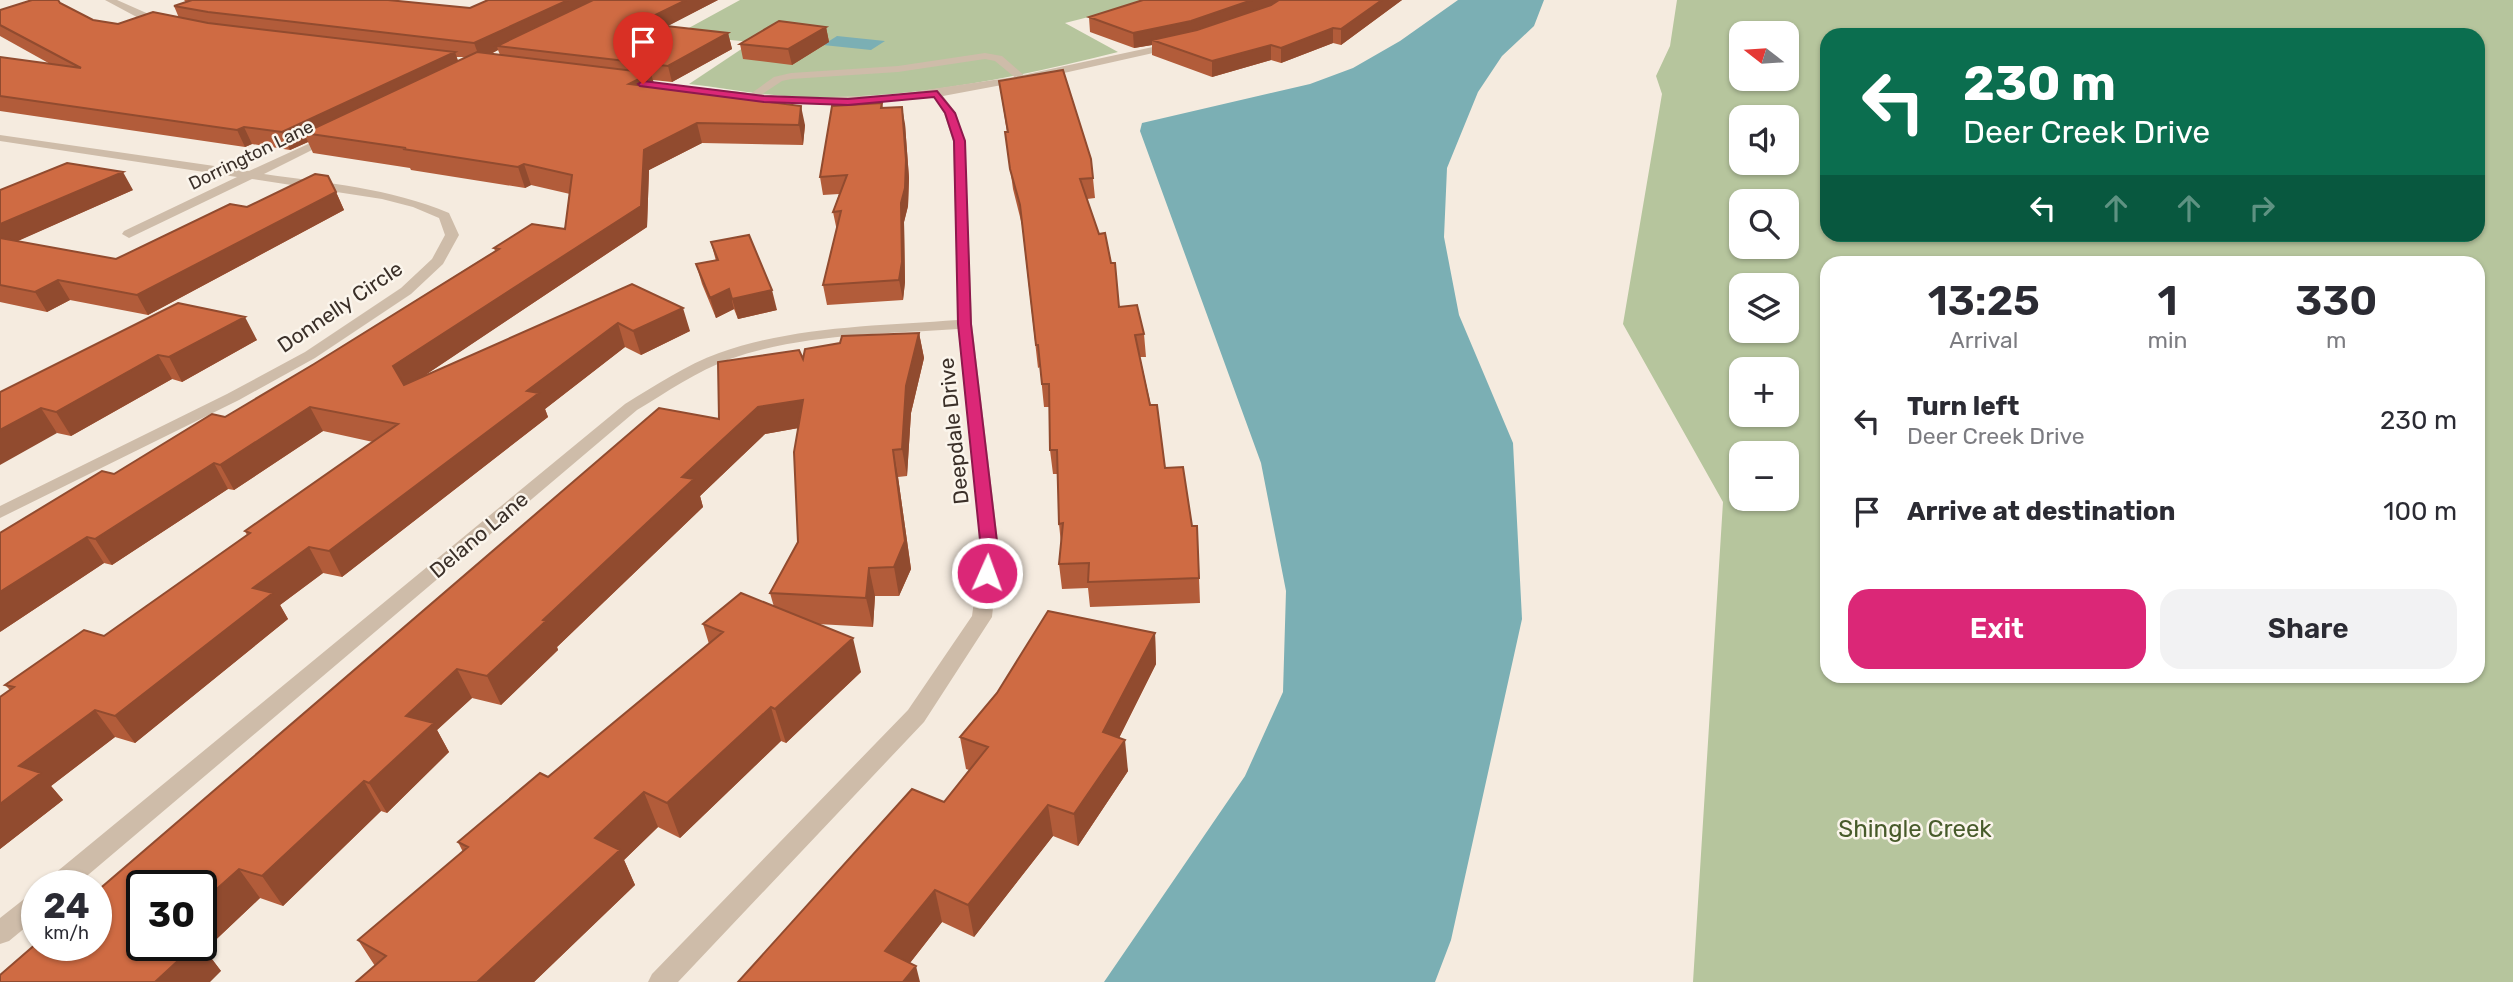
<!DOCTYPE html>
<meta charset="utf-8">
<style>
:root{--surface:#fff;--page:#f2f2f3;--text:#2b2b33;--muted:#7c7c81;--accent:#db2777}
body{margin:0;font-family:Rubik,sans-serif;background:var(--page);color:var(--text);height:100vh;display:flex;flex-direction:column;font-size:26px;white-space:nowrap}
*{box-sizing:border-box;margin:0}
p{font-size:23px;color:var(--muted)}
.icon{flex:none;width:38px;height:38px;fill:none;stroke:currentColor;stroke-width:2;stroke-linecap:round;stroke-linejoin:round}
.map{position:relative;flex:1;overflow:hidden}
.panel{position:absolute;left:1820px;top:256px;width:665px;height:427px;display:flex;flex-direction:column;background:var(--surface);border-radius:21px;box-shadow:0 2px 5px #0004}
.panel>*{flex:none}
.hud{position:absolute;left:1820px;top:28px;width:665px;height:214px;border-radius:21px;box-shadow:0 2px 5px #0004;background:#0b6e4f;color:#fff;overflow:hidden}
.needle{width:46px;rotate:287deg}
.buttons{position:absolute;left:1729px;top:21px;display:grid;gap:14px}
.buttons a{display:grid;place-items:center;width:70px;height:70px;border-radius:14px;background:var(--surface);box-shadow:0 2px 5px #0004;font-size:35px}
.speed{position:absolute;left:21px;top:870px;display:flex;gap:14px;font-size:35px;font-weight:700;text-align:center}
.speed>*{display:grid;place-content:center;width:91px;height:91px;border-radius:50%;background:var(--surface);box-shadow:0 2px 5px #0004;line-height:1}
.speed small{font-size:18px;font-weight:400}
.speed .limit{border:4px solid #111;border-radius:10px;background:#fff;color:#111}
.pin{position:absolute;display:grid;place-items:center;width:60px;height:60px;color:#fff;margin:-72px -30px;border-radius:50% 50% 50% 0;rotate:-45deg;box-shadow:0 0 7px #0007}
.pin .icon{rotate:45deg}
.me{position:absolute;width:77px;margin:-38px;rotate:2deg;stroke-linejoin:round;filter:drop-shadow(0 0 5px #0008)}
.turn{display:flex;align-items:center;gap:24px;height:147px;padding:0 28px;font-size:32px}
.turn .icon{width:91px;height:91px;stroke-width:2.5}
.turn b{display:block;font-size:49px;line-height:60px}
.lanes{display:flex;align-items:center;height:66px;padding:0 28px;background:#0003;justify-content:center;gap:35px;direction:ltr}
.lanes .off{opacity:.35}
.eta{display:flex;justify-content:space-evenly;align-items:center;height:119px;text-align:center}
.eta b{font-size:42px;font-weight:600;line-height:49px}
.button{display:flex;gap:14px;margin-top:auto;padding:14px 28px}
.button a{flex:1;height:80px;border-radius:21px;background:var(--accent);color:#fff;font-size:28px;font-weight:600;line-height:80px;text-align:center}
.button a+a{background:var(--page);color:var(--text)}
ul{padding:0;list-style:none}
li{display:flex;align-items:center;gap:21px;height:91px;padding:0 28px}
li div{flex:1}
li b{display:block;font-size:26px}
li em{font-style:normal}
.map>svg:first-child{display:block}
.green{fill:#b6c59d;fill-rule:evenodd}
.water{fill:#7bafb4}
.lines{fill:none;stroke-linecap:round;stroke-linejoin:round}
.service{fill:#cebca9;fill-rule:evenodd}
.minor{fill:#cebca9;fill-rule:evenodd}
.wall{fill:#b25c3a;fill-rule:evenodd}
.shaded-wall{fill:#914b2f}
.building{fill:#cf6b43;stroke:#914b2f;stroke-width:2}
.route{fill:#db2777;stroke:#8e194d;stroke-width:2}
.labels{text-anchor:middle;stroke-width:5;stroke-linejoin:round;paint-order:stroke}
.far-street-label{font-size:18px;fill:#3b3029;stroke:#fbf5ec}
.street-label{font-size:21px;fill:#3b3029;stroke:#fbf5ec}
.near-park-label{font-size:24px;fill:#485b2b;stroke:#fbf5ec}
</style>
<div class="map">
<svg width="2513" height="982" viewBox="0 0 2513 982">
<rect width="100%" height="100%" fill="#f5ebdf"/>
<path class="green" d="M740,0H1142L1128,7L1065,23L1118,52C1015,78 908,100 801,97C764,96 726,88 689,84L752,42L676,35Z
M1677,0H2513V982H1693L1723,502L1623,324L1662,94L1656,76L1670,46ZM1787,33V79H1741V33ZM1827,35H2478V234H1827ZM1787,117V163H1741V117ZM1741,201H1787V247H1741ZM1827,262H2478V676H1827ZM1741,285H1787V331H1741ZM1787,369V415H1741V369ZM1741,453H1787V499H1741Z"/>
<path class="water" d="M1458,0H1544L1534,26L1502,56L1478,92L1447,168L1444,237L1459,315L1513,443L1522,619L1451,940L1435,982H1104L1245,776L1283,692L1286,591L1261,463L1140,131L1142,123L1310,84L1353,68L1400,41Z
M837,36L885,41L871,50L823,45Z"/>
<g class="lines">
<path class="service" d="M985,53L1002,56L1027,78L1018,80L995,61L985,59L898,72L791,79L782,81L755,99L746,97L774,77L791,73L898,66Z"/>
<path class="minor" d="M105,0H117L169,23L164,26L146,22Z
M1176,42L1181,45L1180,47L1055,75L943,96L956,113L965,141L972,324L999,550L992,617L924,722L678,982H648L652,974L908,710L972,616L981,550L958,329C883,334 802,334 730,359C697,371 667,392 637,410L75,886H45L48,879L625,404C656,385 686,365 719,353C795,326 879,326 958,320L953,141L944,113L934,97L850,104H796L632,85L627,82L628,80L796,98L891,95L1014,77Z
M330,134L334,135V139L264,174C326,183 390,188 449,213L459,235L443,264L411,294L315,358L239,400L0,518V506L227,394L305,352L401,288L432,259L445,235L439,218L413,207L382,199L252,179L129,238L122,234L124,231L237,177L0,141V135L249,171Z
M37,893V918L9,941L0,944V918L28,896Z"/>
</g>
<path class="wall" d="M184,0H388L470,8L718,0L667,26L728,33L732,49L672,82L653,80L655,88L805,125L803,145L702,143L649,170L647,227L422,377L632,284L690,331L641,355L625,347L545,409L548,417L342,577L323,573L280,605L288,619L135,743L115,737L51,786L63,800L0,849L10,690L5,685L104,636L247,535L245,531L373,442L323,431L234,490L228,489L112,565L104,563L0,632L114,474L225,417L314,364L495,251L494,248L565,229L570,194L531,185L525,188L411,170L410,168L313,153L308,142L290,150L252,144L245,147L0,111V57L52,65L0,36V10L60,3L93,20L118,24L179,18L174,6L186,2ZM498,50L500,55L491,54ZM456,57H462L466,58L458,61Z
M1143,0H1402L1341,45L1333,43L1281,63L1271,60L1212,77L1152,55V45L1134,48L1090,32L1089,17Z
M826,27L829,42L792,65L743,59L740,44Z
M999,81L1091,159L1095,198L1087,199L1119,307L1144,334L1146,357H1140L1165,468L1192,526H1197L1200,603L1090,607L1088,588L1062,589L1059,564L1061,544L1059,524L1058,474H1053L1050,450L1049,407H1044L1040,367L1038,368L1022,225L1013,189L1005,132H1007Z
M882,103L883,108L905,124L909,178L908,206L904,222L905,282L903,300L827,305L823,285L837,231L833,212L839,194L823,195L820,177Z
M0,190H133L17,241L116,259L247,207L336,192L344,210L148,315L70,300L47,312L0,302Z
M711,242L777,310L738,319L734,309L716,318L702,284L696,264L716,261Z
M178,303L257,340L182,382L172,379L71,436L57,433L0,392Z
M919,333L924,358L911,413L907,476L898,477L911,569L899,596H875L873,627L817,624L861,672L786,743L781,741L680,838L658,827L624,860L635,885L534,982H356L375,966L358,940L463,852L458,842L548,777L709,644L703,624L774,607L770,593L798,542V428L765,434L700,496L703,507L557,647L558,650L501,705L472,698L437,730L449,752L387,813L381,811L283,906L260,898L205,950L221,971L0,982L719,419L803,359Z
M1155,633L1156,664L1119,738L1128,771L1078,846L1053,836L974,937L942,922L910,963L738,982L944,802L969,770L966,769L960,737Z"/>
<path class="shaded-wall" d="M568,0H604L497,46L498,50L480,59L474,43Z
M686,0H718L643,39L639,23Z
M1252,0H1281L1263,11L1191,36L1152,40V45L1134,48L1133,33Z
M1382,0H1402L1341,45V29Z
M826,27L829,42L792,65L788,49Z
M1333,28V43L1281,63V48Z
M728,33L732,49L672,82L668,66Z
M1271,45V60L1212,77V61Z
M455,52L461,69L304,133L308,142L290,150L282,132Z
M651,73L656,92L629,84Z
M801,106L805,125L803,145L799,125Z
M902,107L905,124L909,178L908,206L904,222L905,282L903,300L899,280Z
M697,123L702,143L649,170L647,227L403,390L393,366L641,206L644,150Z
M244,127L252,144L245,147L237,130Z
M524,164L531,185L525,188L518,167Z
M123,172L133,190L0,249V224Z
M336,192L344,210L148,315L137,295Z
M58,280L70,300L47,312L35,292Z
M729,289L734,309L716,318L710,298Z
M772,290L777,310L738,319L732,299Z
M683,308L690,331L641,355L633,331Z
M245,317L257,340L182,382L169,357Z
M618,323L625,347L545,409L548,417L342,577L329,551L527,391Z
M919,333L924,358L911,413L907,476L902,449L906,386Z
M158,355L172,379L71,436L56,412Z
M803,400L810,426L765,434L700,496L703,507L557,647L558,650L501,705L487,676L682,477L758,407Z
M310,407L323,431L234,490L220,465Z
M41,408L57,433L0,465V430Z
M893,450L898,477L911,569L899,596L894,567Z
M214,463L228,489L112,565L95,539Z
M87,537L104,563L0,632V592Z
M309,547L323,573L280,605L288,619L135,743L115,716L253,588Z
M869,568L875,596L873,627L866,598Z
M1155,633L1156,664L1106,764L1103,732Z
M853,638L861,672L786,743L775,709Z
M457,669L472,698L437,730L449,752L387,813L369,783L406,716Z
M771,707L781,741L680,838L667,803Z
M95,710L115,737L51,786L63,800L0,849V804L19,766Z
M1125,740L1128,771L1078,846L1074,814Z
M364,781L381,811L283,906L262,876Z
M644,792L658,827L624,860L635,885L534,982H477L595,838Z
M1048,805L1053,836L974,937L968,905Z
M239,869L260,898L205,950L221,971L210,982H155L180,945H201V903Z
M935,890L942,922L895,982L885,951Z
M916,966L920,982H903Z"/>
<path class="building" d="M32,0H58L60,3L93,20L118,24L153,12L208,23L455,52L282,132L244,127L237,130L0,96V57L81,68L0,25V10Z
M192,0H388L470,8L488,0H568L474,43L208,12L174,6Z
M593,0H686L639,23L728,33L668,66L497,46Z
M1143,0H1252L1191,21L1133,33L1089,17Z
M1279,0H1382L1341,29L1333,28L1281,48L1271,45L1212,61L1152,40L1197,30L1271,5Z
M779,21L826,27L788,49L740,44Z
M477,52L651,73L629,84L801,106L799,125L697,123L644,150L641,206L393,366L404,385L632,284L683,308L633,331L618,323L527,391L539,393L329,551L309,547L253,588L273,593L115,716L95,710L19,766L41,773L0,804V697L14,687L5,685L84,630L104,636L250,533L245,531L398,424L310,407L220,465L214,463L95,539L87,537L0,592V533L102,471L114,474L212,414L225,417L314,364L499,249L494,248L532,224L565,229L572,175L524,164L518,167L403,149L406,148L304,133Z
M1063,70L1091,159L1093,178L1080,179L1099,234L1105,233L1111,263H1115L1119,307L1137,305L1144,334L1135,335L1150,405H1157L1165,468L1183,467L1192,526H1197L1199,578L1088,582L1089,563L1059,564L1063,523L1059,524L1057,450H1050L1049,384H1042L1038,345H1036L1020,205L1010,169L1005,132H1008L999,81Z
M882,103L881,108L902,107L906,160L905,188L901,203L902,262L899,280L823,285L841,211L833,212L847,175L820,177L832,106Z
M67,163L123,172L0,224V190Z
M315,174L328,176L336,192L137,295L58,280L35,292L0,285V238L116,259L230,204L247,207Z
M749,235L772,290L732,299L729,289L710,298L696,264L718,260L711,242Z
M178,303L245,317L169,357L158,355L56,412L41,408L0,430V392Z
M919,333L906,386L902,449L893,450L905,541L894,567L869,568L866,598L770,593L798,542L794,452L803,400L758,407L682,477L694,479L543,620L546,621L487,676L457,669L406,716L434,723L369,783L364,781L262,876L239,869L201,903V886H142V945H195L155,982H0V975L37,943V945H96V892L659,408L719,419L718,362L799,350L803,359L805,349L840,343L842,336Z
M741,593L853,638L775,709L771,707L667,803L644,792L595,838L620,850L477,982H356L386,956L358,940L468,847L458,842L540,773L548,777L723,632L703,624Z
M1048,611L1155,633L1103,732L1125,740L1074,814L1048,805L968,905L935,890L885,951L916,966L903,982H738L912,789L944,802L988,747L960,737L997,693Z"/>
<path class="route" d="M643,81L764,96L848,99L937,91L955,113L965,141L971,324L998,550L993,577H981L979,573L981,550L958,324L954,141L945,113L934,97L848,105L764,102L640,86L638,84Z"/>
<g class="labels">
<g class="far-street-label">
<text transform="translate(251 155) rotate(-26)" y="6">Dorrington Lane</text>
</g>
<g class="street-label">
<text transform="translate(340 307) rotate(-34)" y="7">Donnelly Circle</text>
<text transform="translate(954 431) rotate(-96)" y="7">Deepdale Drive</text>
<text transform="translate(479 535) rotate(-40)" y="7">Delano Lane</text>
</g>
<g class="near-park-label">
<text x="1915" y="837">Shingle Creek</text>
</g>
</g>
</svg>
<div class="buttons">
<a><svg class="needle" viewBox="-14 -14 28 28"><path d="M0-13l5 13h-10z" fill="#e53935"/><path d="M0 13l5-13h-10z" fill="#7c7c81"/></svg></a>
<a><svg class="icon" aria-label="sound" viewBox="0 0 24 24"><path d="M4 9h4l5-4v14l-5-4H4zM17 9q2 3 0 6"/></svg></a>
<a><svg class="icon" aria-label="search" viewBox="0 0 24 24"><circle cx="10" cy="10" r="6"/><path d="M15 15l6 6"/></svg></a>
<a><svg class="icon" aria-label="layers" viewBox="0 0 24 24"><path d="M12 4l9 5-9 5-9-5zM3 14l9 5 9-5"/></svg></a>
<a>+</a>
<a>−</a>
</div>
<div class="speed"><div>24<small>km/h</small></div><div class="limit">30</div></div>
<div class="pin" style="left:643px;top:84px;background:#d93025"><svg class="icon" aria-label="arrive" viewBox="0 0 24 24"><path d="M6 21V4h12l-3 4 3 4H6"/></svg></div>
<svg class="me" style="left:987px;top:573px" viewBox="-20 -20 40 40"><circle r="17" fill="#db2777" stroke="#fff" stroke-width="3"/><path d="M0-11L8 9 0 5-8 9z" fill="#fff"/></svg>
<div class="hud">
<div class="turn"><svg class="icon" aria-label="left" viewBox="0 0 24 24"><path d="M17 20v-9H6M10 6l-5 5 5 5"/></svg><div><b>230 m</b>Deer Creek Drive</div></div>
<div class="lanes"><svg class="icon" aria-label="left" viewBox="0 0 24 24"><path d="M17 20v-9H6M10 6l-5 5 5 5"/></svg><svg class="icon off" aria-label="ahead" viewBox="0 0 24 24"><path d="M12 20V5M6 11l6-6 6 6"/></svg><svg class="icon off" aria-label="ahead" viewBox="0 0 24 24"><path d="M12 20V5M6 11l6-6 6 6"/></svg><svg class="icon off" aria-label="right" viewBox="0 0 24 24"><path d="M7 20v-9h11M14 6l5 5-5 5"/></svg></div>
</div>
<section class="panel">
<div class="eta">
<div><b>13:25</b><p>Arrival</p></div>
<div><b>1</b><p>min</p></div>
<div><b>330</b><p>m</p></div>
</div>
<ul>
<li><svg class="icon" aria-label="left" viewBox="0 0 24 24"><path d="M17 20v-9H6M10 6l-5 5 5 5"/></svg><div><b>Turn left</b><p>Deer Creek Drive</p></div><em>230 m</em></li>
<li><svg class="icon" aria-label="arrive" viewBox="0 0 24 24"><path d="M6 21V4h12l-3 4 3 4H6"/></svg><div><b>Arrive at destination</b></div><em>100 m</em></li>
</ul>
<div class="button"><a>Exit</a><a>Share</a></div>
</section>
</div>
